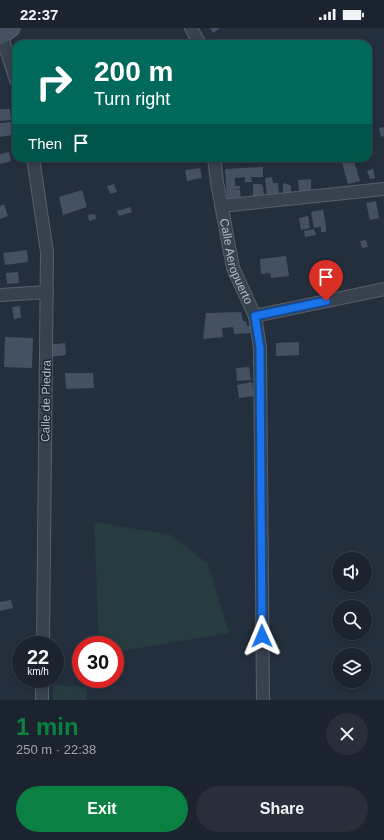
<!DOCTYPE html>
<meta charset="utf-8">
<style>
:root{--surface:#1b232e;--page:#282f3a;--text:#f1f3f6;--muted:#a0a4aa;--line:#39404a;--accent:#0b8043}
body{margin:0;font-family:Helvetica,sans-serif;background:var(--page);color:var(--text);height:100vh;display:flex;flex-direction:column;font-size:15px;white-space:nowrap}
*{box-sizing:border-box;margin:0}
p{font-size:13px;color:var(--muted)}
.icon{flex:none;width:22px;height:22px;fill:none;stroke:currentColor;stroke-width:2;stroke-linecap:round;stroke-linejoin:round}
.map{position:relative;height:672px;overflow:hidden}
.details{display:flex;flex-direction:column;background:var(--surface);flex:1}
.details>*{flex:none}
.guide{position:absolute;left:12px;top:12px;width:360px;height:122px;border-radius:12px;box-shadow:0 2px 6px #0003,0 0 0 1px var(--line);background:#00695c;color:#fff;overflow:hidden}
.controls{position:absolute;left:332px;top:524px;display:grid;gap:8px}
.controls a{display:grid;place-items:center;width:40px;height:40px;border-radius:50%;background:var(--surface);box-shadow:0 2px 6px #0003,0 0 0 1px var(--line);font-size:20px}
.speed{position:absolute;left:12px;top:608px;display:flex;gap:8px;font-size:20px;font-weight:700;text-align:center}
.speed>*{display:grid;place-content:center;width:52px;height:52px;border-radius:50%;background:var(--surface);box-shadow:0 2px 6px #0003,0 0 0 1px var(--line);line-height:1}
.speed small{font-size:10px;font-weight:400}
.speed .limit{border:6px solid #d22;background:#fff;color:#111}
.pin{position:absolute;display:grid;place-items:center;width:34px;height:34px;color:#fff;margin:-41px -17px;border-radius:50% 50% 50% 0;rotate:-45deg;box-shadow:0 0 4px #0007}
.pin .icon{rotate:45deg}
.me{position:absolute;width:44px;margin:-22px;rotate:359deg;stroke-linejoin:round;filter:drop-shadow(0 0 3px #0008)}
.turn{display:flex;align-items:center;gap:14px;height:84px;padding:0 16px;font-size:18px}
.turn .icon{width:52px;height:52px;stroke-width:2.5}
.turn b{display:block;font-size:28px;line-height:34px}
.then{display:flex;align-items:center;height:38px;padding:0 16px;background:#0003;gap:8px;font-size:15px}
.round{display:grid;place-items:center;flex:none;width:42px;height:42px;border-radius:21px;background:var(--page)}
.summary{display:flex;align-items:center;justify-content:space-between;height:68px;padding:0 16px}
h1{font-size:24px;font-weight:600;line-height:30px;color:var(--accent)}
.action{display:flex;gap:8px;margin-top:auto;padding:8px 16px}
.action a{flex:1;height:46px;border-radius:24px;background:var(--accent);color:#fff;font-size:16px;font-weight:600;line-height:46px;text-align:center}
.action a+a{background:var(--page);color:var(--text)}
.status{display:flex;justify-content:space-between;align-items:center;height:28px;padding:0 20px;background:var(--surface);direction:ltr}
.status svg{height:11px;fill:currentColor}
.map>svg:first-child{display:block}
.green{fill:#263c3f}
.building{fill:#455162}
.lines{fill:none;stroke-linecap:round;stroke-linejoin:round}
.minor-casing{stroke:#565f6c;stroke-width:14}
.secondary-casing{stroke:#565f6c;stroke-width:19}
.minor{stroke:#38414e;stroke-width:12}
.secondary{stroke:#465061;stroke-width:17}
.route-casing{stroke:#114b97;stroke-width:10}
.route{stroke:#1a73e8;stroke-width:7}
.labels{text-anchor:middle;stroke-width:3;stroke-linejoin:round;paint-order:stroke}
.street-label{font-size:12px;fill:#b4bcc9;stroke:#1d2633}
</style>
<div class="status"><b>22:37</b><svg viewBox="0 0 49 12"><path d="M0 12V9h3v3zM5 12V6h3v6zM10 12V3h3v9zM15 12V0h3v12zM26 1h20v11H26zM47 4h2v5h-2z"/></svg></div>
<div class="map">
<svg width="384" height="672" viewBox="0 0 384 672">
<rect width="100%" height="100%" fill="#242f3e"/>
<path class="green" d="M94,494L171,507L208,536L229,605L115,624V617H99Z
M54,657L87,659L86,672H53Z"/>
<path class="building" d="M210,0H220L213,5Z
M0,81H10L11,92L0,93Z
M11,94L13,107L0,109V95Z
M384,99V108L381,109L379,100Z
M9,124L11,133L0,136V126Z
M346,130H353L360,153L348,156L341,131Z
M263,139V149H251L252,154H245V149L235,150V158H240V161L232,162H240L241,171H227L225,141Z
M200,140L202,150L187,153L185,142Z
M373,141L375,150L370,151L367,143Z
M272,149L273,155H278L279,167L267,168L265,150Z
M311,151V164H299L298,152Z
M285,155L291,158V166L283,167V156Z
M114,156L117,164L110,166L107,158Z
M253,156H261L263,159L264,168L253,169Z
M82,162L87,179L63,187L59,169Z
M376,173L379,190L370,192L366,175Z
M4,176L8,188L0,191V178Z
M130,179L132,184L119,188L117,183Z
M323,182L326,198L314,200L311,184Z
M95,186L96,191L89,193L88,187Z
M308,188L310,200L301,202L299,190Z
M326,198V204H321V199Z
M314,201L316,207L305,209L304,203Z
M366,212L368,219L362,220L360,213Z
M27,222L28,234L5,237L3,225Z
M286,228L289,248L271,250L270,245L261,246L260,231Z
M18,244L19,255L7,256L6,245Z
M20,278L21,290L14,291L12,279Z
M241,284L243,293H246L247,298H251V305L234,306L233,299L222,300L223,309L203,311L206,285Z
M5,309L33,310L32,340L4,339Z
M299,314V327L276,328V315Z
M65,315L66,327L48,329L47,317Z
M249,339L251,352L237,353L236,340Z
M65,345H93L94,360L66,361Z
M252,354L254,368L239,370L237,357Z
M11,572L13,580L0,583V574Z"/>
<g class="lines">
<defs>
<g id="minor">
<path d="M191,0L200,16"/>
<path d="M0,3L16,52"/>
<path d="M33,130L47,224L43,617"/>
<path id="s1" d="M214,130L217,154L233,240L255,288L260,320L263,672"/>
<path d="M221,178L384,161"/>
<path d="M0,267L47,264"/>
<path d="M255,288L384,261"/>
<path d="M42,672V651"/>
</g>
<path id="secondary" d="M0,8L11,0"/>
</defs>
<use href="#minor" class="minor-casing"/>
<use href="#secondary" class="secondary-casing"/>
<use href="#minor" class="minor"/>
<use href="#secondary" class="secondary"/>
</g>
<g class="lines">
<defs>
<path id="route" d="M262,608L260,320L255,288L326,273"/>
</defs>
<use href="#route" class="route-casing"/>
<use href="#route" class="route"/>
</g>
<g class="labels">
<g class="street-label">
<text dy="4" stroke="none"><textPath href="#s1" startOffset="106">Calle Aeropuerto</textPath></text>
<text transform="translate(46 373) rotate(-89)" y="4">Calle de Piedra</text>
</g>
</g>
</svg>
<div class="controls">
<a><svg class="icon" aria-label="sound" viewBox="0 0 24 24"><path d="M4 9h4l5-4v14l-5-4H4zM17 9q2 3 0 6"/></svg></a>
<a><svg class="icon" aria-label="search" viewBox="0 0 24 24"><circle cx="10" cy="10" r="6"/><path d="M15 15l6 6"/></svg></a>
<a><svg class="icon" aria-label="layers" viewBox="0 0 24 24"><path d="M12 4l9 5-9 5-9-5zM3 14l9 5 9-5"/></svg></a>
</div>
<div class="speed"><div>22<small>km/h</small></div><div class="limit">30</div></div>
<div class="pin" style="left:326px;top:273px;background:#d93025"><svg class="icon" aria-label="arrive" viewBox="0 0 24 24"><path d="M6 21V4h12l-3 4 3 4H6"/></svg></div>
<svg class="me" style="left:262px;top:608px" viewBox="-20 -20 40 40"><path d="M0-17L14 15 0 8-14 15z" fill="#1a73e8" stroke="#fff" stroke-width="4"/></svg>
<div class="guide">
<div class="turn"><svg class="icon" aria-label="right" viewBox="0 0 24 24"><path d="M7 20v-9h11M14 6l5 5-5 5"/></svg><div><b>200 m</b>Turn right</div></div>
<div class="then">Then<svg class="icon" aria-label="arrive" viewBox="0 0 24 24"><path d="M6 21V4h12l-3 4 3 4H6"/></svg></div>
</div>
</div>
<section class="details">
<div class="summary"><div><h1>1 min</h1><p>250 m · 22:38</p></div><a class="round"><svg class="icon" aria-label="close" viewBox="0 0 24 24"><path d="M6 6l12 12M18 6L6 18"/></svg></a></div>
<div class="action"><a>Exit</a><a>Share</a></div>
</section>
